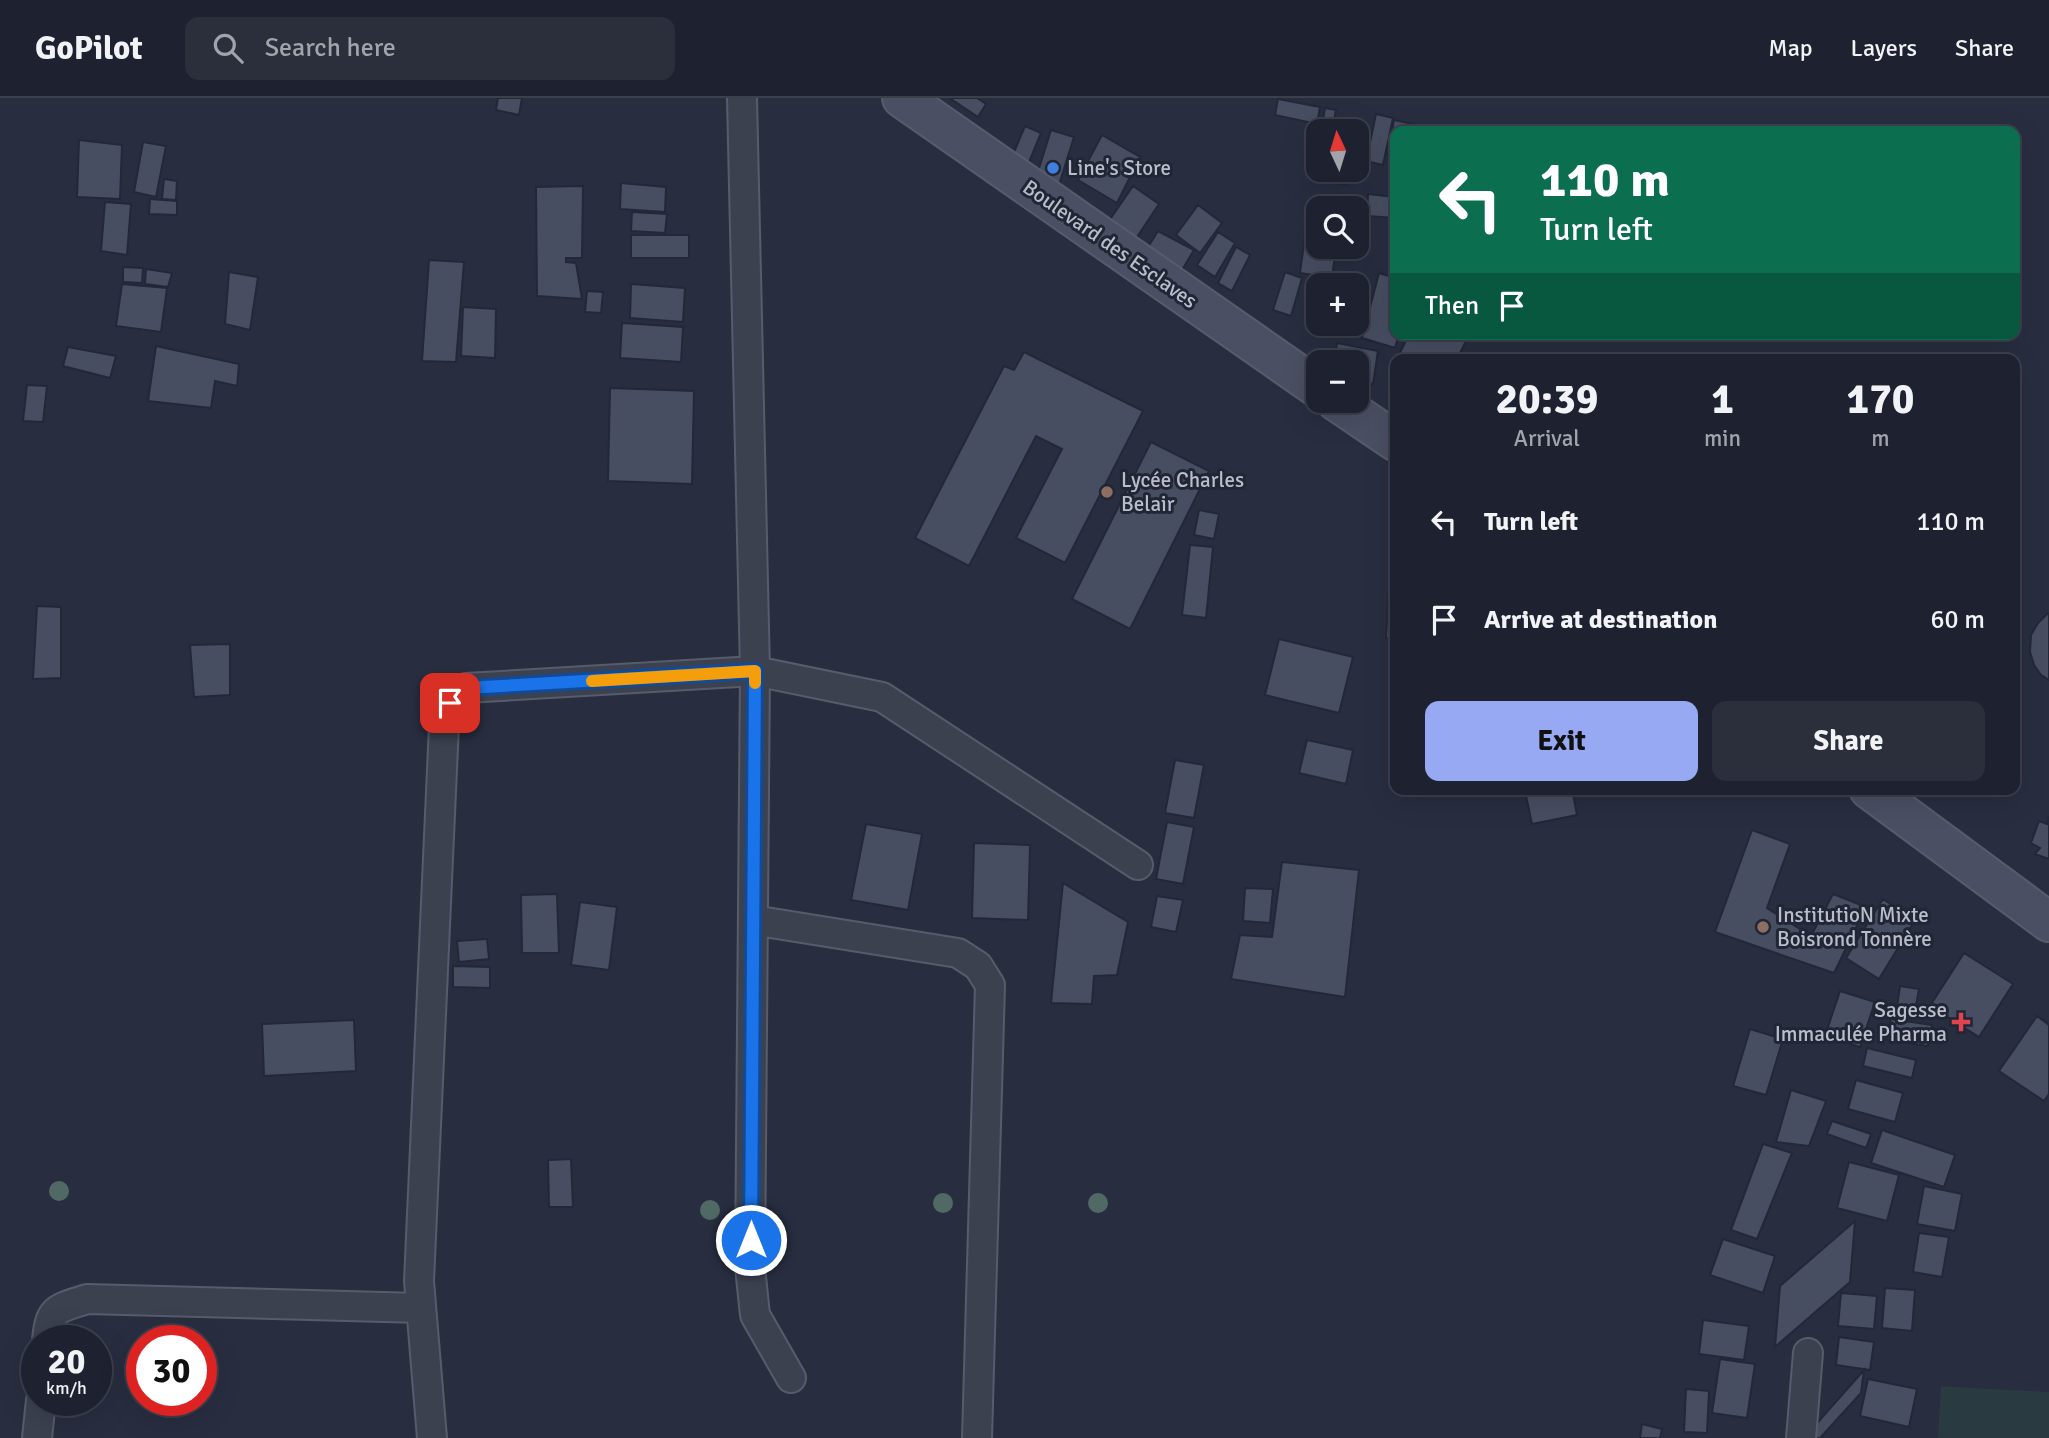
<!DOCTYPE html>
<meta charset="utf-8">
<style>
:root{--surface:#1e2230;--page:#2b2f3c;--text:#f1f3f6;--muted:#a1a4ab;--line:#3c3f4c;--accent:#97a9f2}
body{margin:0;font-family:Signika,sans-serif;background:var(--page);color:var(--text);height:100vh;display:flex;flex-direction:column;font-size:26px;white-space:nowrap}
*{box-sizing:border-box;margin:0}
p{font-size:23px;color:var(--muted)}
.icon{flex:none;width:38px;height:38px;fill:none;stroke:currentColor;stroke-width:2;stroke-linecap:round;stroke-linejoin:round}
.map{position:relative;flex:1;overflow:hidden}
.sheet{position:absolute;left:1390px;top:256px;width:630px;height:441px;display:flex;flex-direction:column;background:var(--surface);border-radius:14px;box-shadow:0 7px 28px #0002,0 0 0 2px var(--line)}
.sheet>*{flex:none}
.top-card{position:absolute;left:1390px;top:28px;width:630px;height:214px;border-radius:14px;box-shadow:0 7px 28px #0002,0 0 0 2px var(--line);background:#0b6e4f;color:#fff;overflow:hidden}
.needle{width:46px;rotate:356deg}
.tools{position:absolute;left:1306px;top:21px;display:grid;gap:14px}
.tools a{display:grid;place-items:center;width:63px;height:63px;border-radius:14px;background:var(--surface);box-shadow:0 7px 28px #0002,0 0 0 2px var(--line);font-size:35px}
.speed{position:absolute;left:21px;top:1227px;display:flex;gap:14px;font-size:35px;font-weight:700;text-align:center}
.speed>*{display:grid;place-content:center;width:91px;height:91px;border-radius:50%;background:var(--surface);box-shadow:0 7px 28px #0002,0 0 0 2px var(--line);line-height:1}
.speed small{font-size:18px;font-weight:400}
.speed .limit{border:10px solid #d22;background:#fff;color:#111}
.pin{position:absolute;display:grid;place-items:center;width:60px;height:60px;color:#fff;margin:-30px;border-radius:14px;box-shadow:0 4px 10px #0006}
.me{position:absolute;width:77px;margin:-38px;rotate:0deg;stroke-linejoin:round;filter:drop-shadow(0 0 5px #0008)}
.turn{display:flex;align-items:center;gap:24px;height:147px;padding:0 35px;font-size:32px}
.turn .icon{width:91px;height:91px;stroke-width:2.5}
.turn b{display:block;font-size:49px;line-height:60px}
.then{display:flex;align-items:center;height:66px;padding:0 35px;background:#0003;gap:14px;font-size:26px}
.eta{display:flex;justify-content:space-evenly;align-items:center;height:119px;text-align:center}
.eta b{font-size:42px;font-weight:700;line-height:49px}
.button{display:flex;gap:14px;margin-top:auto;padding:14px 35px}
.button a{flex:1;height:80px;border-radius:14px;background:var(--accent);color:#111;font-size:28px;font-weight:700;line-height:80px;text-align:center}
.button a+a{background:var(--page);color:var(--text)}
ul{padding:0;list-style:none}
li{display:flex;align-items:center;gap:21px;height:98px;padding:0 35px}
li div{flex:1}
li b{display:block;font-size:26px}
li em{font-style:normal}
header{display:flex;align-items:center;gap:42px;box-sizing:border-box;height:98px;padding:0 35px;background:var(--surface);border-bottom:2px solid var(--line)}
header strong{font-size:33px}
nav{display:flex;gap:38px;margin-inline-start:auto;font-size:24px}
.search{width:490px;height:63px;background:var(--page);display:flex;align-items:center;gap:18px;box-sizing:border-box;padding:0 24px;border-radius:14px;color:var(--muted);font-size:26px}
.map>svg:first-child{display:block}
.green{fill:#2a3a41}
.building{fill:#484e62;stroke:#232838;stroke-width:2}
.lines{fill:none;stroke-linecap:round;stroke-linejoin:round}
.street-casing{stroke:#575c6b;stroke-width:32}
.secondary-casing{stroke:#575c6b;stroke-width:42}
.street{stroke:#3c4150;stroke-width:28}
.secondary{stroke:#4b4f63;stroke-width:38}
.tree{fill:#516964}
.route-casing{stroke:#114b97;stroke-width:18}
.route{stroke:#1a73e8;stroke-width:12}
.slow{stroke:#f59e0b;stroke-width:12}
.shop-dot{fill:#3f7fe0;stroke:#212636;stroke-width:2.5}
.education-dot{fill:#8d6e63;stroke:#212636;stroke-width:2.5}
.health-dot{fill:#e0444e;stroke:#212636;stroke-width:2.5}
.labels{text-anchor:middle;stroke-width:6;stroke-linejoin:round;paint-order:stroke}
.poi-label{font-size:21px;fill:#b9bdca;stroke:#212636;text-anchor:start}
.street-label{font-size:21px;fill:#b9bdca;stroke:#212636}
</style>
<header>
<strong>GoPilot</strong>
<div class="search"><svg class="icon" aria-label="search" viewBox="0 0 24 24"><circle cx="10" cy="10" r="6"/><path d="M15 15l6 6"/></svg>Search here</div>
<nav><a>Map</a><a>Layers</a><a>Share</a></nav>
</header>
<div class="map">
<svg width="2049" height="1340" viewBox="0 0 2049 1340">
<rect width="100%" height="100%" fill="#282e40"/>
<path class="green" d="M1941,1288L2049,1294V1340H1938Z"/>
<path class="building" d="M498,0H522L519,17L496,12Z
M952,0H977L986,6L978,19L951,1Z
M1278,1L1320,9L1317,26L1275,17Z
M1325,10L1336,12L1332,33H1321Z
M1376,16L1393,20L1383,67L1366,63Z
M1394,22L1417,27L1416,33H1395V58L1388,57Z
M1025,28L1041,35L1025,74L1009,66Z
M1051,32L1074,39L1059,87L1036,80Z
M1102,37L1140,59L1117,105L1078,82Z
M79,42L122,47L120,101L77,99Z
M143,44L166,48L156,99L134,94Z
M1325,72H1348L1346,87L1324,83Z
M164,81L177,83L176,102L162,101Z
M621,85L666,89L665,114L620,111Z
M583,88L582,160H566V164L576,165L582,201L537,198L536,89Z
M1133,88L1159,106L1129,151L1102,133Z
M1368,96L1395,99V120L1367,118Z
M150,101L177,103V117L149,116Z
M105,104L131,106L127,157L101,153Z
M1198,107L1222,125L1200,155L1176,137Z
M632,114L667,116L665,135L631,133Z
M1306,130L1318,132V149H1336L1332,180L1300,175Z
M1158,133L1194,152L1179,177L1143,157Z
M1218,134L1235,145L1215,179L1197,167Z
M631,137H689V160H631Z
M1236,149L1250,157L1232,193L1218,185Z
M429,162L464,164L456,264L422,263Z
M123,169L143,170L142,185L123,184Z
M146,171L172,175L168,189L145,186Z
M229,174L258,179L250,232L225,226Z
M1285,174L1302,180L1291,218L1273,212Z
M1379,175L1395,180V236H1399L1395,250L1362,240Z
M122,186L167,190L161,234L116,228Z
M631,186L685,190L683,224L630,220Z
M587,193L603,194L601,215L585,214Z
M463,209L496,211L495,260L461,258Z
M622,225L683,229L681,264L620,260Z
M1409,236H1453L1466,243L1457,261H1397Z
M1337,245L1378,253L1373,286L1356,283V264H1335Z
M156,248L239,266L237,288L215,283L211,310L148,303Z
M68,249L116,258L110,280L63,268Z
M1024,254L1143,313L1065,465L1016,440L1062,351L1036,338L969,468L915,440L1004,268L1014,272Z
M27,287L47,288L43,324L23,323Z
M610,290L694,293L692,386L608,383Z
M1151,344L1209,373L1130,531L1072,501Z
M1199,412L1219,416L1214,441L1194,437Z
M1190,447L1213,449L1206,520L1182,517Z
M1389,491L1395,492V541L1386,540Z
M37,508L61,509V580L33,581Z
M2048,515H2049V582L2041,577L2034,567L2030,554L2031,537L2038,525Z
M1279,541L1353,559L1339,615L1265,597Z
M230,546V597L194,599L190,547Z
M1307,642L1353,652L1346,686L1299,675Z
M1175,662L1204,667L1194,720L1165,715Z
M1531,691H1572L1577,717L1532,726L1525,693Z
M2049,718V761L2035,756L2040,750L2031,745L2039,723L2047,726Z
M1167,724L1194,729L1183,786L1156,781Z
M866,726L922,736L908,812L851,802Z
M1752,732L1790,746L1767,810L1811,838L1833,796L1866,809L1834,875L1715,834Z
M974,745L1030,747L1028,822L972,820Z
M1282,764L1359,772L1345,899L1231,881L1240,837L1272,839Z
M1063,785L1128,824L1117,877L1094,878L1092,906L1051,905Z
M1245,790L1273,791L1270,825L1243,823Z
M557,796L559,855H522L521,797Z
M1157,798L1183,802L1176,834L1151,829Z
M1883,801L1915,822L1879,881L1846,860Z
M580,804L617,809L609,872L571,867Z
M487,841L489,861L459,864L457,843Z
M1964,855L2013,886L1979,939L1930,908Z
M453,868L490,869V890L453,889Z
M1900,888L1919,891L1914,919L1896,916Z
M1840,893L1875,904L1860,949L1825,938Z
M2037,918L2049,927V996L2044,1003L1999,973Z
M1891,921L1932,927L1928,948L1887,942Z
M354,922L356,973L264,978L262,926Z
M1750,931L1783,941L1766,997L1733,988Z
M1867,950L1916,962L1912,980L1863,968Z
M1856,982L1903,995L1895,1024L1848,1011Z
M1791,992L1826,1003L1809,1048L1776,1044Z
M1832,1023L1871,1036L1866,1050L1827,1036Z
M1882,1032L1955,1057L1944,1089L1871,1065Z
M1763,1046L1792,1055L1757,1141L1731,1132Z
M571,1061L573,1109H549L548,1062Z
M1849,1064L1899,1077L1887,1123L1837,1110Z
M1924,1088L1962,1096L1955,1133L1917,1126Z
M1855,1123L1850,1184L1775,1249L1780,1188Z
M1919,1135L1949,1139L1942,1179L1913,1174Z
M1723,1141L1775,1158L1763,1195L1710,1177Z
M1885,1190L1915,1192L1912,1233L1882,1230Z
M1841,1195L1877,1198L1874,1231L1838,1228Z
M1703,1222L1749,1228L1744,1262L1699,1256Z
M1839,1239L1874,1244L1870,1272L1836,1267Z
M1720,1261L1755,1266L1747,1320L1712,1315Z
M1864,1272L1861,1295L1820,1340H1804Z
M1868,1281L1917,1291L1909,1329L1860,1318Z
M1686,1291L1709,1293L1707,1335L1684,1334Z
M1642,1326L1662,1331L1660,1340H1640Z"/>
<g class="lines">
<defs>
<path id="street" d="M742,0L755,573L750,1169L755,1217L791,1280
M753,822L958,855L978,868L990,887L977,1340
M47,1242C50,1209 57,1211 87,1201L421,1210
M37,1340L41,1302
M432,1340L419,1183L444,627L450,605L466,590L755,573L882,599L1138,767
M1801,1340L1808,1255"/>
<path id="secondary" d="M902,0L1318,290
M1336,303L1395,343
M1869,691L2049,824"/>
</defs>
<use href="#street" class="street-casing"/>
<use href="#secondary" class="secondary-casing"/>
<use href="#street" class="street"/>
<use href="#secondary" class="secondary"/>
</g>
<g class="tree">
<circle cx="59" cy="1093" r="10"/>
<circle cx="943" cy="1105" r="10"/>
<circle cx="1098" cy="1105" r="10"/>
<circle cx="710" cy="1112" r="10"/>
</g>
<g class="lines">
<defs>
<path id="route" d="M450,605L467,590L755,573L751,1142"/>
</defs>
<use href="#route" class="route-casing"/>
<use href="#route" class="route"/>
<path class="slow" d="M592,583L755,573V585"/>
</g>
<circle class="shop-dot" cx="1053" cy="70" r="7"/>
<g class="education-dot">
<circle cx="1107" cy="394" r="7"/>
<circle cx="1763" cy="829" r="7"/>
</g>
<path class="health-dot" d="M1957.5 913.5h7v7h7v7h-7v7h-7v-7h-7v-7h7z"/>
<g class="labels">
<g class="poi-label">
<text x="1067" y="77">Line's Store</text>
<text x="1121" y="389">Lycée Charles<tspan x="1121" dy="24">Belair</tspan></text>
<text x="1777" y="824">InstitutioN Mixte<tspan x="1777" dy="24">Boisrond Tonnère</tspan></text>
<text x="1947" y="919" text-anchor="end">Sagesse<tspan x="1947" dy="24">Immaculée Pharma</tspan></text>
</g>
<g class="street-label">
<text transform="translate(1110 146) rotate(35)" y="7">Boulevard des Esclaves</text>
</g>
</g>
</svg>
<div class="tools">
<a><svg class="needle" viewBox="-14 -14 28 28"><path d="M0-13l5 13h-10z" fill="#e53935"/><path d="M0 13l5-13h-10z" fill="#a1a4ab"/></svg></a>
<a><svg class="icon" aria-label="search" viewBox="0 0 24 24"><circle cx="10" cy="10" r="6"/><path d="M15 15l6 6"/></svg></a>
<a>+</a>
<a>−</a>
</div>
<div class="speed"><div>20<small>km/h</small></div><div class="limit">30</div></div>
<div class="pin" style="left:450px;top:605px;background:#d93025"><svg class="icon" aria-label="arrive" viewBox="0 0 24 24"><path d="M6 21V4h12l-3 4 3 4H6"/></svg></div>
<svg class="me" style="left:751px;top:1142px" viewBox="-20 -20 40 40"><circle r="17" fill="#1a73e8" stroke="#fff" stroke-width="3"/><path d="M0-11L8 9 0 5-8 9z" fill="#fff"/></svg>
<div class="top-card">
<div class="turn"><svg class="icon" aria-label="left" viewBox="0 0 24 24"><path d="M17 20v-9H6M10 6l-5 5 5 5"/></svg><div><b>110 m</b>Turn left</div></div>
<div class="then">Then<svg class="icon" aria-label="arrive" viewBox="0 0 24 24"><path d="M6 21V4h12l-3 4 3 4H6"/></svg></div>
</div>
<section class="sheet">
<div class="eta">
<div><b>20:39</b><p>Arrival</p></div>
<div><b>1</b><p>min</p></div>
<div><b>170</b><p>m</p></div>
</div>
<ul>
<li><svg class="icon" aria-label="left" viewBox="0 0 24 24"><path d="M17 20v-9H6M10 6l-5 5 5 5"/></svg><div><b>Turn left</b></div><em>110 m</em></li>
<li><svg class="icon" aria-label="arrive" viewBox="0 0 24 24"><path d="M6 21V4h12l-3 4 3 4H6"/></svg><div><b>Arrive at destination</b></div><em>60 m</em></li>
</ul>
<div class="button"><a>Exit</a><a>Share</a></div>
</section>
</div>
